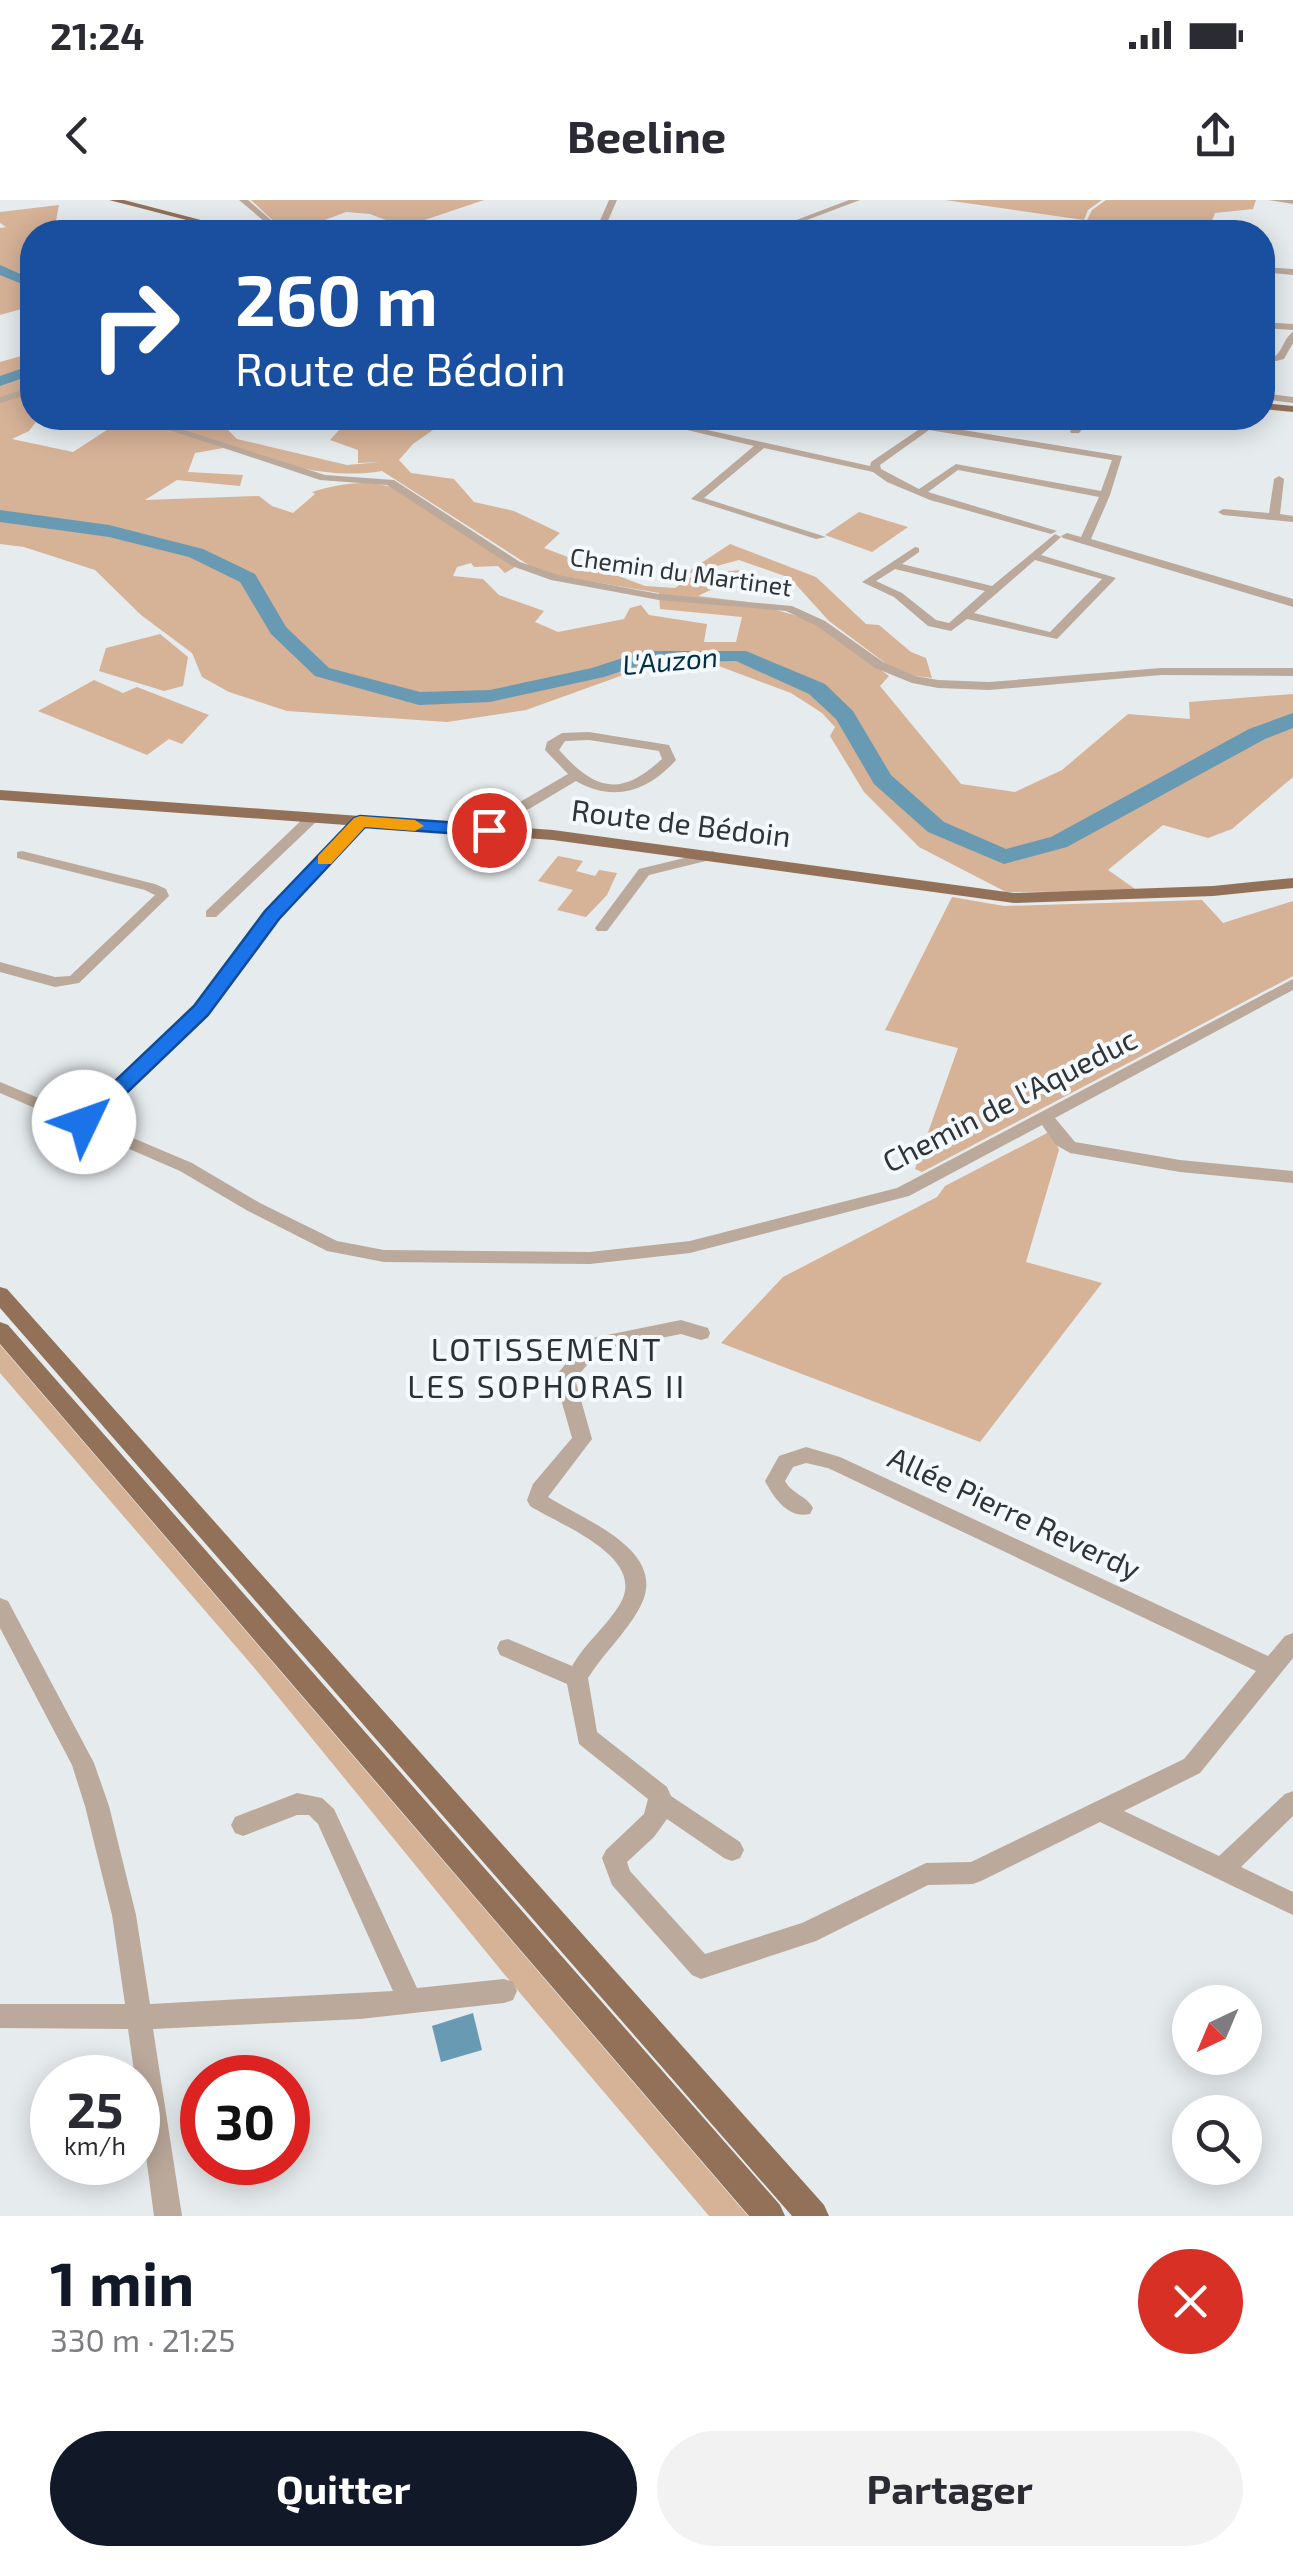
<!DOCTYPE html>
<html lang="fr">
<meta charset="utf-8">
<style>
:root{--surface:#fff;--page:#f2f2f3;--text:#2b2b33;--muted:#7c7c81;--accent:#111827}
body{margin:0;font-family:"Exo 2",sans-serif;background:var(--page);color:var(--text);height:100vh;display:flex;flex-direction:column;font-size:38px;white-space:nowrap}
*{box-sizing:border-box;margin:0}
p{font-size:32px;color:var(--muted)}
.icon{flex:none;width:55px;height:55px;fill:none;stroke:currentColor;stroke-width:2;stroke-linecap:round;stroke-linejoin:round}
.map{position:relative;height:2016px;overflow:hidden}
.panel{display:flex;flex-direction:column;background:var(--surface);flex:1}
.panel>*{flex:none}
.top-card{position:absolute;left:20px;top:20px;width:1255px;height:210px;border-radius:40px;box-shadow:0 5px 25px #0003;background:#1a4fa0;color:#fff;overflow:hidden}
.needle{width:65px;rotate:224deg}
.buttons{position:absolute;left:1172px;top:1785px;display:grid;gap:20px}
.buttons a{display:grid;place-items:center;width:90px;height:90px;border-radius:50%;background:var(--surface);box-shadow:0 5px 25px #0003;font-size:50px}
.speed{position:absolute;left:30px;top:1855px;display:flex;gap:20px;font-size:50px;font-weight:700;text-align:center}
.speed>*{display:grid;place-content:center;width:130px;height:130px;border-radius:50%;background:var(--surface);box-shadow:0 5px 25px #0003;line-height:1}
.speed small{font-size:25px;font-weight:400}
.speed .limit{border:15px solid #d22;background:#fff;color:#111}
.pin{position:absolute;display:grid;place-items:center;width:85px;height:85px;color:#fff;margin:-42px;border:5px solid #fff;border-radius:50%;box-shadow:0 2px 10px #0007}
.me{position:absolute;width:110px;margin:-55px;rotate:48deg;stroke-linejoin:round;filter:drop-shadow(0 0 8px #0008)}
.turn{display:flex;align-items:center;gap:35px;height:210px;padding:0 50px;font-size:45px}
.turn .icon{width:130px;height:130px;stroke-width:2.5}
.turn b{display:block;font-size:70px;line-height:85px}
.round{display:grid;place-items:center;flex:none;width:105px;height:105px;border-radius:52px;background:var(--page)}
.headline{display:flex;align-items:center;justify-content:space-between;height:170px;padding:0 50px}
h1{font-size:60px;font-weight:700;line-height:75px;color:var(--accent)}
.action{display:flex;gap:20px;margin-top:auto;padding:20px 50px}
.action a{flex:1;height:115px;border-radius:60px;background:var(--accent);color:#fff;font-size:40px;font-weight:700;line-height:115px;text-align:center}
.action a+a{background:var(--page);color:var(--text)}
.status{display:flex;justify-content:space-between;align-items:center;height:70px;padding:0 50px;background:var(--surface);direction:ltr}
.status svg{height:28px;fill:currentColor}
header{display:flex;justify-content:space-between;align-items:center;height:130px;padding:0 50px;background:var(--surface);font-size:45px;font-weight:700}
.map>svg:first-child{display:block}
.green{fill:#d6b297;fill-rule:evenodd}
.water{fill:#689ab4}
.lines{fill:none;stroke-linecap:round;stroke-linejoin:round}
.river{fill:#689ab4;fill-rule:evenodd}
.minor{fill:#bba99b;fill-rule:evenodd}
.major{fill:#927158;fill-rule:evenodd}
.route{fill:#1a73e8;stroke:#114b97;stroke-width:2.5}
.slow{fill:#f59e0b}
.labels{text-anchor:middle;stroke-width:8;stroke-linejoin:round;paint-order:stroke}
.far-street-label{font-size:25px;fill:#313334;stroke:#f3f9fc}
.far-water-label{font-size:28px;font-style:italic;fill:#012e41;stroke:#f3f9fc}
.street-label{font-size:30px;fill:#313334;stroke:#f3f9fc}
.neighbourhood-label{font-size:32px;letter-spacing:2.5px;fill:#2d3133;stroke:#f3f9fc}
</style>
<div class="status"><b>21:24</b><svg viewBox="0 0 49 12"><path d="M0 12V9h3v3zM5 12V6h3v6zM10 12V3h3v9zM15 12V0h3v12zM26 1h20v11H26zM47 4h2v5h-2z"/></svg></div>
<header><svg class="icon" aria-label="back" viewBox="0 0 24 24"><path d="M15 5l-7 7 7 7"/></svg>Beeline<svg class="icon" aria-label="share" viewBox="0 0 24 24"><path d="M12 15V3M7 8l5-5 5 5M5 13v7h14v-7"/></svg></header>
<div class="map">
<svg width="1293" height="2016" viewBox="0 0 1293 2016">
<rect width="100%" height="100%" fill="#e6ebee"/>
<path class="green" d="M251,0H484L404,27L370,14L346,12L293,32H285Z
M945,0H1102L1088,10L1084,20Z
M1106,0H1256L1253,9L1215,13L1209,28L1214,32H1081L1092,10Z
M59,5L55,26L60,32H32V106L0,115V28L6,27L0,23V12Z
M32,153V188L0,199V162Z
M19,195L32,199V218H39L29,231L12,239L73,252L113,226L96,218H134L163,229L166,218H216L237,239L347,265L381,262L358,263V250L330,240L339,230L304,224L310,218H349L393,228L405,218H450L413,244L399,260L411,273L454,279L474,302L514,311L560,333L544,348L645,386L675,388L693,376L739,370L737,377L698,396L748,402L815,421L889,476L880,486L961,584L1015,592L1062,570L1128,514L1190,519L1189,502L1293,494V577L1232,629L1208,638L1163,625L1108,670L1138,691L1006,692L919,647L864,592L830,536L835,527L822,513L791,493L716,465H651L526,510L447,522L287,511L229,492L202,477L192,453L141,415L95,370L24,347L0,344V202ZM229,247C282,264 327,280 382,271L541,373L659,393L660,409L742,417L736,442H704L707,424L649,415L641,405L630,408L624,419L558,432L535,422L544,411L499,395L483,379L453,376L457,367L471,363L474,367L498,366L505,373L515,367L402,291C370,278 344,283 312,292L315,294L293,313L272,306L259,296L145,300L177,280L240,286L243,275L188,272L195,253Z
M859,312L908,327L872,352L825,335Z
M730,344L816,377L866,424L879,425L911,452L926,458L932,478L900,474L829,421L790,378L739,360L683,375Z
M160,434L188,457L183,486L164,491L99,471L106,448Z
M94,480L123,493L137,487L209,515L182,544L169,539L147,555L38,511Z
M558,656L583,661L576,671L595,676L599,670L617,673L607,695L586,717L557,710L573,690L538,681Z
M952,697L1004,706L1202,700L1223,723L1293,701V776L922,972L915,969L958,848L885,830Z
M1051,931L1059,950L1026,1062L1102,1083L980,1242L721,1143L783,1077L937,997L945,986Z
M0,1145L748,2016H709L509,1780L257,1471L0,1173Z"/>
<path class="water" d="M473,1813L482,1850L441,1862L432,1826Z"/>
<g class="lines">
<path class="river" d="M0,65L32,79V88L0,75Z
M32,165V175L0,186V176Z
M0,310L109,325L203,349L255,374L286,427L329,468L420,492L490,490L592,468L644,451H746L825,484L853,511L891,575L944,622L1006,649L1051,637L1249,529L1293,513V528L1265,539L1067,647L1004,664L928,632L874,584L836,519L809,494L736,461L646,463L604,477L490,502L419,505L315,476L271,434L240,382L189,357L109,337L0,322Z"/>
<path class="minor" d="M239,0H248L285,32H277Z
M609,0H617L603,32H595Z
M849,0H860L775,32H765Z
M1268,0H1293V4Z
M1262,67L1293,69V75L1262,72Z
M1262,122L1293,124V130L1262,128Z
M1293,132V143L1284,159L1272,162V158C1283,153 1283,138 1293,132Z
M32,187V193L0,203V197Z
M1262,193L1293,197V203L1262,199Z
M133,218H146L325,275L394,280L520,362L558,375L659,394L792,406L825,421L883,462L915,476L938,480L989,482L1161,468H1293V476L1161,475L989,490L938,488L912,483L875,468L817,426L786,411L659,400L551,380L512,366L387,285L320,280Z
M637,218H653L870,266L871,262L927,224L1122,256L1110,295L1091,339L1293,399V407L1063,338L1061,336L1067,333L1081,337L1099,297L958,270L928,292L1057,331L1051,334L930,300L887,282L873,272L764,248L704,298L826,337L816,339L691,299L754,246ZM929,230L1112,260L1101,291L956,264L919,289L881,269L880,265Z
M1082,218H1092L1079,233H1071L1070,231Z
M1279,276L1284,279L1280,314L1293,316V322L1223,315L1218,312L1223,309L1269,313L1274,279Z
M1055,334L1061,337L1041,355L1116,378L1057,439L967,419L951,431L928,426L894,397L862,382L915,347L919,348V352L902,364L992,386ZM1035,360L1102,379L1050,432L974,413ZM895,369L985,391L949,423L936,420L902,393L876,381Z
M589,532L669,545L676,560C648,591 614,603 576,581L529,609L500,614L470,632H460V626L491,607L520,602L568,574L545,550L547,542L562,533ZM589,540L659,551L662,559C620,598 595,590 559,550L565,541Z
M312,614L317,615V621L216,717H206V711L307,615Z
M360,617L365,618V624L277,718L207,813L95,922L192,963L260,1003L337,1041L384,1050L590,1052L690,1041L897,988L1293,779V790L1055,918L1075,942L1180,960L1293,971V983L1180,972L1070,953L1056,945L1042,925L909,996L690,1053L590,1064L384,1062L327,1051L248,1011L180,971L0,893V882L82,916L195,807L267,712L355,618Z
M22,651L155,684L166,689L169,696L79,783L55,787L0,772V762L55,777L70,776L155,695L145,690L17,658V652Z
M713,651L720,655L718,658L649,675L607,731H597L595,728L639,669Z
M681,1120L708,1128L710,1133L708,1138L701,1140L681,1134L600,1150L575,1179L592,1239L548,1297C585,1321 672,1351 639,1409C625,1434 603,1454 588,1478L597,1532L667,1587L671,1596L740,1642L744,1650L740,1658L732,1661L724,1658L667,1619L654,1637L627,1662L630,1671L705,1754L802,1723L926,1663L971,1662L1184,1559L1256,1471L828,1268L806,1263L793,1267L785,1281C792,1294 807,1296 813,1308L810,1314C788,1319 774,1298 765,1281L779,1256L806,1247L840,1257L1268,1456L1285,1436L1293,1433V1458L1200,1573L1124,1611L1219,1656L1285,1594L1293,1591V1616L1241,1667L1293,1692V1715L1100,1622L981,1681L973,1684L928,1685L816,1741L701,1779L692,1775L612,1685L602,1658L606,1650L644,1614L648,1599L579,1544L567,1484L500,1455L497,1448L500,1441L508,1439L572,1466C585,1443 607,1426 620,1404C648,1357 560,1325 530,1306L527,1300L533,1284L572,1238L555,1178L558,1173L587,1139Z
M0,1398L8,1401L94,1563L109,1606L136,1715L150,1804L393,1791L318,1624L309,1615H297L243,1636L235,1633L231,1625L235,1617L297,1593L322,1598L334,1609L417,1788L504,1779L513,1782L517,1791L513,1800L504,1803L360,1819L153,1829L182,2016H154L138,1896V1878H135L128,1829L0,1828V1804H125L112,1715L85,1606L72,1565L0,1428Z"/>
<path class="major" d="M109,0H124L247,32H233Z
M1262,203L1293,206V212L1262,209Z
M0,590L553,630L1014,693L1213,686L1293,678V688L1213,696L1014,703L553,640L0,600Z
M0,1087L7,1089L824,2005L829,2016H792L0,1108Z
M0,1122L8,1125L780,2005L785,2016H749L0,1144Z"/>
</g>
<path class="route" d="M360,616L489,625L498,630L489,636L365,627L279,719L208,815L91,927H76L73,922L76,918L194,806L265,711L354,618Z"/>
<path class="slow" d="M360,616L415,620L424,626L415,631L365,627L331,664H318V656L354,618Z"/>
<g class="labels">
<g class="far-street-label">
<text transform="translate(681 372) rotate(8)" y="9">Chemin du Martinet</text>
</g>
<g class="far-water-label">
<text transform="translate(670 461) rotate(-5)" y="10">L'Auzon</text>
</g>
<g class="street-label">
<text transform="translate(681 624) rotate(7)" y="10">Route de Bédoin</text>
<text transform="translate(1010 901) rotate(-27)" y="10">Chemin de l'Aqueduc</text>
<text transform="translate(1014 1314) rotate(25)" y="10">Allée Pierre Reverdy</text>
</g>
<g class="neighbourhood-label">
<text x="547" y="1161">LOTISSEMENT<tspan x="547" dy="37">LES SOPHORAS II</tspan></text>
</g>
</g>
</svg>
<div class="buttons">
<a><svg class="needle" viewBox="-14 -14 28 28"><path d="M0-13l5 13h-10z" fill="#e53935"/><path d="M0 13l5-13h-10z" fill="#7c7c81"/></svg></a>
<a><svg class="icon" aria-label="search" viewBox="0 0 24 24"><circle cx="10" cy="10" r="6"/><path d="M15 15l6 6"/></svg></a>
</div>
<div class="speed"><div>25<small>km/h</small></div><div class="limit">30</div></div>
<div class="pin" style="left:489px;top:630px;background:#d93025"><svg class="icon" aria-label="arrive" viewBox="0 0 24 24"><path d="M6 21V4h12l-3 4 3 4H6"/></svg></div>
<svg class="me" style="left:84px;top:922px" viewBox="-20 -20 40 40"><circle r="19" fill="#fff"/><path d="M0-13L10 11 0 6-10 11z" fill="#1a73e8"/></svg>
<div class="top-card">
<div class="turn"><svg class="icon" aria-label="right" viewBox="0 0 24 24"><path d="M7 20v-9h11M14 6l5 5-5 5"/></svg><div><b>260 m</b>Route de Bédoin</div></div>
</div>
</div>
<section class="panel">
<div class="headline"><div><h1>1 min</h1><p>330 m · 21:25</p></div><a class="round" style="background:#d93025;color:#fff"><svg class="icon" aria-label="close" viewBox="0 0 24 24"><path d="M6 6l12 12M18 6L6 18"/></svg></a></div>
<div class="action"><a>Quitter</a><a>Partager</a></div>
</section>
